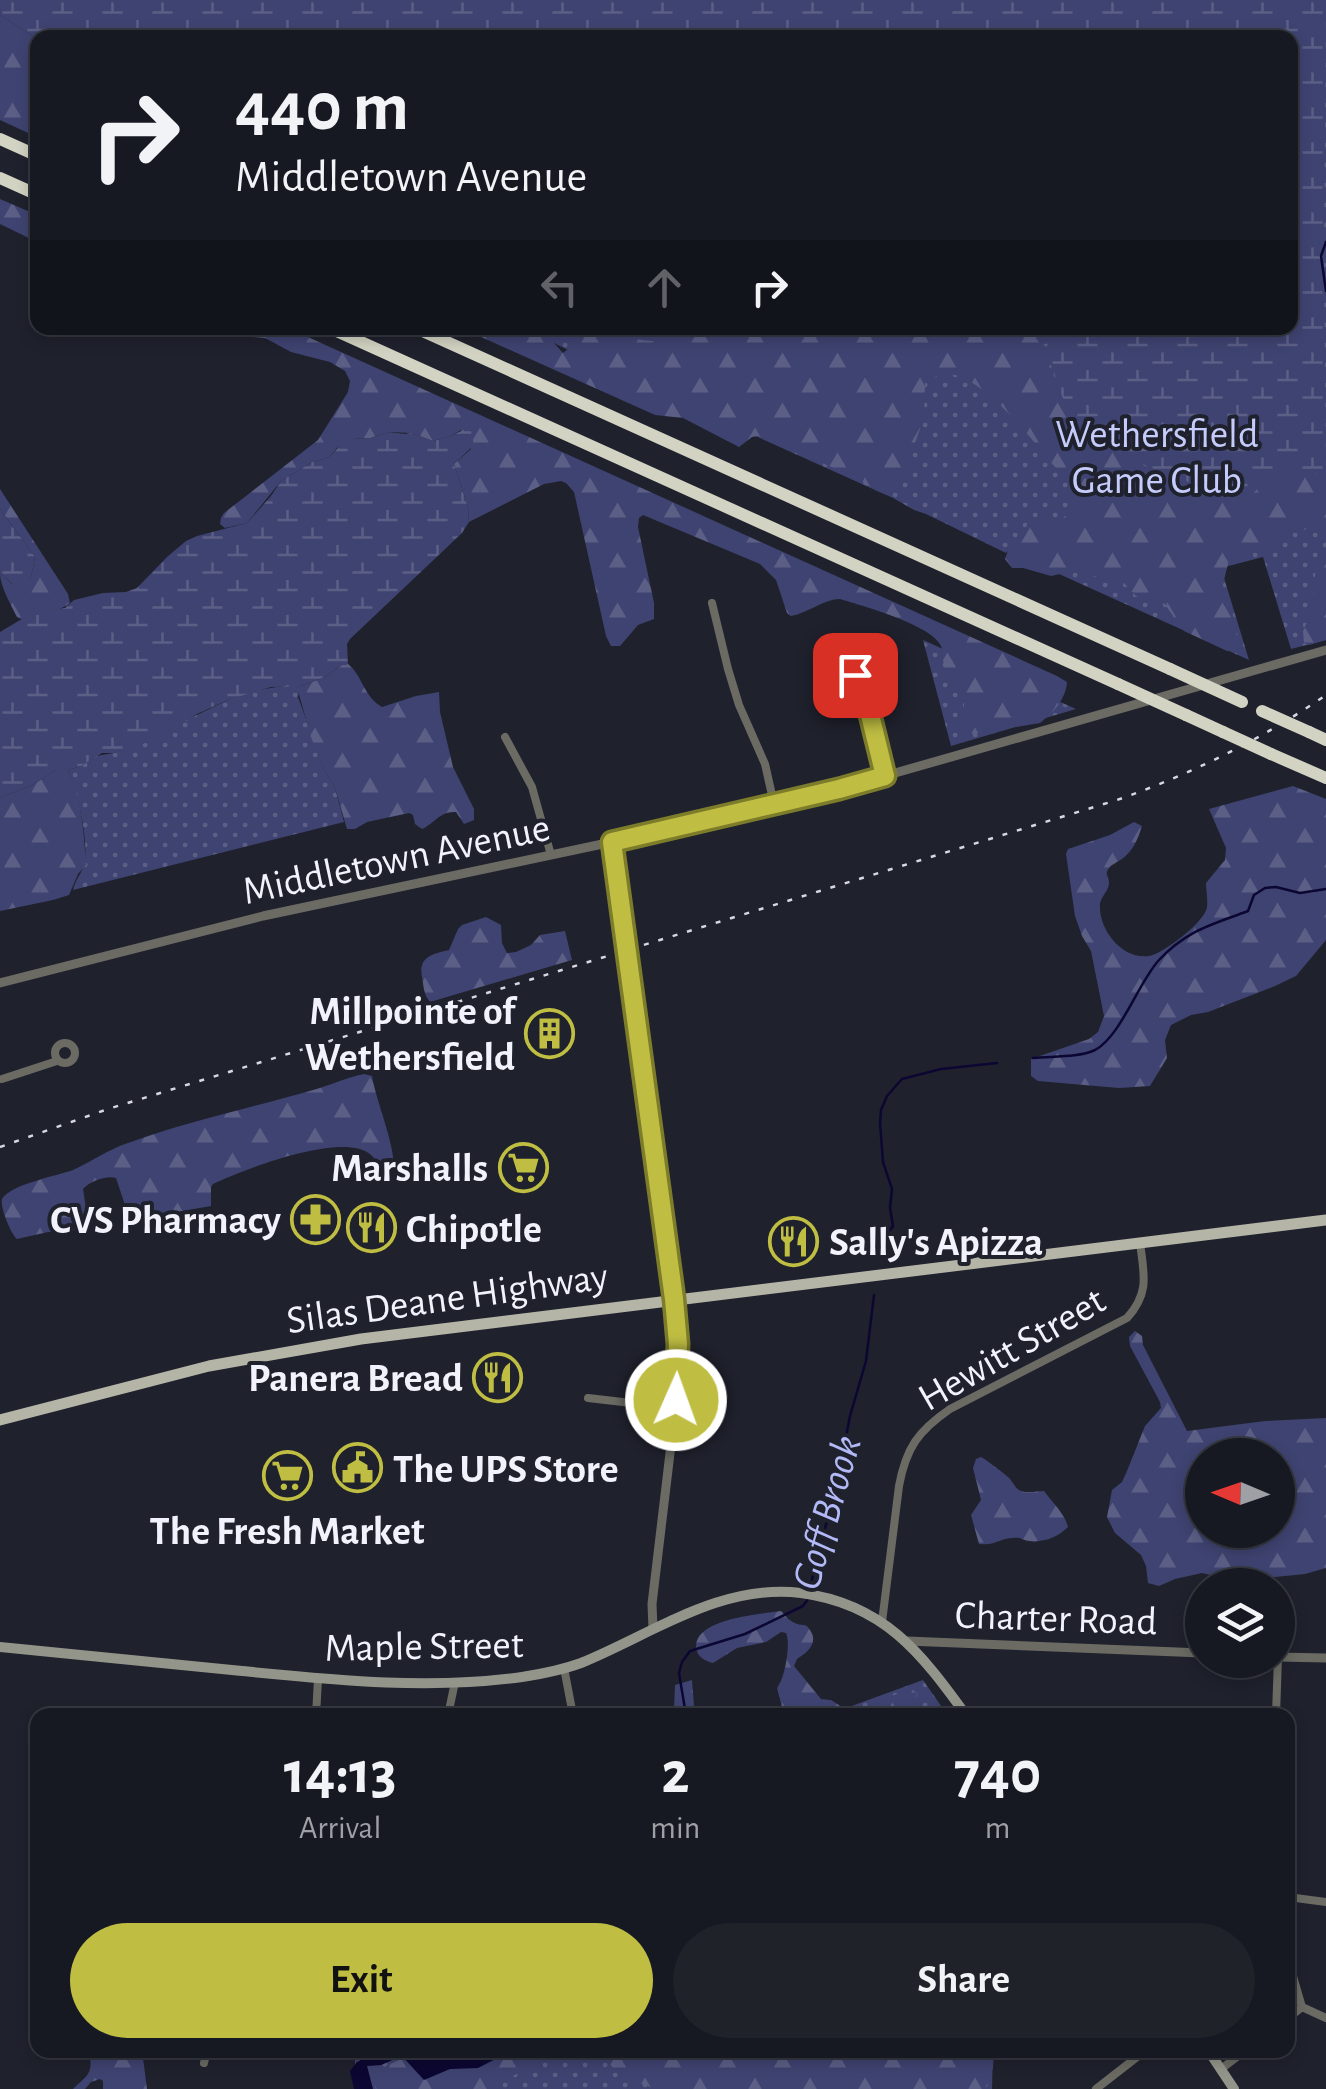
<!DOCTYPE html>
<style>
:root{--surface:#171922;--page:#20222a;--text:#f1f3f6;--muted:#9ea0a5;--line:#363840;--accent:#bfbe42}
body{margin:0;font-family:"Alegreya Sans",sans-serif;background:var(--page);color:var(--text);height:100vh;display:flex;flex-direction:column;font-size:38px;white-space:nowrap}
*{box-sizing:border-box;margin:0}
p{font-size:32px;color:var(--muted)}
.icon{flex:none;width:55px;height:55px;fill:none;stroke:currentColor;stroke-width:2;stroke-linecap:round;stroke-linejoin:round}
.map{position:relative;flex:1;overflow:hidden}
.panel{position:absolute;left:30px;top:1708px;width:1265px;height:350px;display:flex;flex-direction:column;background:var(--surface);border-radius:20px;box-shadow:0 5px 15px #0003,0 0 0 2px var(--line)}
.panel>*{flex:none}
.hud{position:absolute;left:30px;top:30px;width:1268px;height:305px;border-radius:20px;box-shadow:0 5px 15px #0003,0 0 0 2px var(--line);background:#171922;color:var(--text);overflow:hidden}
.needle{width:65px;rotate:272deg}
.tools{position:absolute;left:1185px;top:1438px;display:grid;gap:20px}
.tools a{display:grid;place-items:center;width:110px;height:110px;border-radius:50%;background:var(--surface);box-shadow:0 5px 15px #0003,0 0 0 2px var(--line);font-size:50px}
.pin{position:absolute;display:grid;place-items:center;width:85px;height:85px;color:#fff;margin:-42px;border-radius:20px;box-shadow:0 5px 15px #0006}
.me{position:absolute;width:110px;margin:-55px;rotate:2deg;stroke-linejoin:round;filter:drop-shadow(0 0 8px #0008)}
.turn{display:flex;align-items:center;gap:35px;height:210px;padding:0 40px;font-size:45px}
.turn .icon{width:130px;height:130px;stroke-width:2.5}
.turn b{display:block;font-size:70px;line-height:85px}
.lanes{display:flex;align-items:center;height:95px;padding:0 40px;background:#0003;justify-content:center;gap:50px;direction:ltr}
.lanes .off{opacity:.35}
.eta{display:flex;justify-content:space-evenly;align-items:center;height:170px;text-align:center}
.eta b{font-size:60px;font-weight:700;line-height:70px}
.cta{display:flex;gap:20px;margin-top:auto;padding:20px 40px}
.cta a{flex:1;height:115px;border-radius:60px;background:var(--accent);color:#111;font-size:40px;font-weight:700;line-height:115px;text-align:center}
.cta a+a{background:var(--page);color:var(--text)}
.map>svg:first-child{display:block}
.grass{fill:url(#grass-dots)}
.forest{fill:url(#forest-firs);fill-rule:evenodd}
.wetland{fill:url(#wetland-marsh)}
.water{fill:#0c0732}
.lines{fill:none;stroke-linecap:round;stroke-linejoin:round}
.stream{stroke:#0c0732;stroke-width:2.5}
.minor{stroke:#6b6b64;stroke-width:8}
.tertiary{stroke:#6b6b64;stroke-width:9}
.secondary{stroke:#94958a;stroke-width:10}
.primary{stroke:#b5b5a7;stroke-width:11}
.motorway{stroke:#d2d3c2;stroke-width:12}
.rail{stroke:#d7d8e1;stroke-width:2.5;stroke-dasharray:5 10;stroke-linecap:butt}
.motorway-bridge{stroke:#d2d3c2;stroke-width:12}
.route-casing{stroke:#7c7c2b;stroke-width:25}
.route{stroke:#bfbe42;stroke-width:18}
.labels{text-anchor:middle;stroke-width:8;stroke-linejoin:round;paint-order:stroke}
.park-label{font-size:40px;fill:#c5ccfb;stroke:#1f212d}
.street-label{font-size:40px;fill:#f1f2fb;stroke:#1f212d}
.poi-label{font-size:40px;font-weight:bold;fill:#f1f2fb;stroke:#1f212d;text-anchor:end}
.water-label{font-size:42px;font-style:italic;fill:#b2b9f6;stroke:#1f212d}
</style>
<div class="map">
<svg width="1326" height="2089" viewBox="0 0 1326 2089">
<defs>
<pattern id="grass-dots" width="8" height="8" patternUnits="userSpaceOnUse" patternTransform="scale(2.5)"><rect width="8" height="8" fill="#3f4371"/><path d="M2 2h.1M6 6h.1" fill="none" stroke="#5b5f86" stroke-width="1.8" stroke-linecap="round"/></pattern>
<pattern id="forest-firs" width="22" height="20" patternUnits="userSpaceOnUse" patternTransform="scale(2.5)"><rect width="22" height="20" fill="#3f4371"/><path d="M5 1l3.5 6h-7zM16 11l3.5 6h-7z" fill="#5b5f86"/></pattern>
<pattern id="wetland-marsh" width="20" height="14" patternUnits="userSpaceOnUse" patternTransform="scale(2.5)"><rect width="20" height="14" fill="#3f4371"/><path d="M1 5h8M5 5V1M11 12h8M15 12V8" fill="none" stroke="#5b5f86"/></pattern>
</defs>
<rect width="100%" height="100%" fill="#1f212d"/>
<path class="grass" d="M1326,0V640L1291,649L1263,557L1221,568L1249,660L1008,551L1006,553L926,514L914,510L893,498L596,364L524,328H1290V38Z
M923,640L1076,709L951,746Z
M289,685L300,686L298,697L324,769L335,788L344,822L73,890C75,881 80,875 83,868C91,846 77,790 68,770L81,766L96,756L114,753L137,744L230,699L253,691Z
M923,1680L946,1713L827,1715Z
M377,2050H993L992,2089H355V2060Z"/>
<path class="forest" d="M0,15L37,39V137L0,120Z
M0,199L37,215V242L0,224Z
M229,328H288L1057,676L1067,682C1066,699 1053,713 1040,723L972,734L962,728C963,712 968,695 958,681C955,677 950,674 946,670C941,662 945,654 941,646C932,625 863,606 840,599C824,599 808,613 791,616L787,613L776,580L760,564L643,515L639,518L638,527L654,603V619L638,625L620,646H611L606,636L574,492L566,483L561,481L544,484L469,522L468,507L454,464L471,449L461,430L451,436L433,441L411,433L388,432L371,438L353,439L337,448L329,457L312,462L281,481L247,523L225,528L220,524L221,518L224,513L318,440L348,392L350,381L345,371L330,362L291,352L265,338L253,337Z
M461,328H564L554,343L563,353L582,338L590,328C612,328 631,341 653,341L663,328H1033L1044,341L1055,379L1069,410L1077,418L1145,466L1179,476L1203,491L1253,493L1277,471L1282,469L1326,475V531L1296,529L1281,542L1229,560L1222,588L1239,642L1233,651H1227L1184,631L1164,603L1153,598L1136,596L1124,583L1088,575L1078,570L1051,576L1023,568H1012L1005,559L1009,548L1022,535L1030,519H1044L1055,522C1069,517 1075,505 1071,490C1068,477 1056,469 1048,459C1028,434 980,374 947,374C938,374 932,378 925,383L924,417L913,449L909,471L895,489L885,494L875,490L855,477L758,436L752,437L739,447L683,418L655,415Z
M0,489L68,594L70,603C57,614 37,610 23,620L17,617C11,605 0,586 0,573L12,584L31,578L35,557L0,509Z
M1326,561V640L1309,645L1304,643L1303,631L1310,615L1316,568Z
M348,664C363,676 363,696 382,707L416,696L439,692L440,712L453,767L474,809V820L464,824L456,812C440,811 435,823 422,829L415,824L413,815L409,813L367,822L355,829H347L335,788L324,769L311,737L298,691L300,686L323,678L342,665Z
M56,770H68C82,800 84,833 86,865L78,874L69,895L53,900L0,911V798L34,784Z
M1293,786L1326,799V940L1296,976L1275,986L1208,1012L1191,1015L1171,1025L1165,1040L1167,1058L1150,1086L1119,1088L1038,1081L1031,1076V1059L1089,1039L1098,1032L1104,1016L1091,951L1082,936L1075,916L1066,854L1068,849L1110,835L1134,822L1142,826C1138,839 1133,851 1122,859C1118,862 1112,864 1109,868C1104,875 1109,875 1109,883C1109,891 1101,896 1100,904C1098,929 1122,960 1149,956C1163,954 1206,921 1207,907C1208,899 1206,890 1206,883L1225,860L1226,848L1209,809Z
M486,917L501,925L502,943L507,953L516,952L531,945L540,935L565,931L572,960L430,1002C423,993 424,987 422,977C418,957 432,954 449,950L458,929L462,925Z
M364,1074L372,1076C376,1102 398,1151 393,1173L379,1169C377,1164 375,1158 371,1155C344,1130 242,1170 213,1184L211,1187V1206L135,1219L129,1217L116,1178C108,1175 89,1181 83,1189L89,1228L84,1230L48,1232L17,1239C11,1234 0,1208 2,1199C11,1184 57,1176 73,1170C91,1162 109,1149 128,1143C191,1120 256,1107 320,1088C335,1083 349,1077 364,1074Z
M1135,1331L1142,1336L1143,1345L1187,1431L1265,1421L1326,1418V1568L1305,1574L1235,1581L1202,1573L1175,1579L1159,1586L1148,1583L1146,1566L1141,1555L1115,1533L1107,1517L1112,1490L1122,1482L1127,1471L1145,1426L1161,1408L1160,1402L1130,1346L1129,1337ZM1202,1455H1278V1530H1202Z
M981,1457C988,1461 1002,1472 1008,1477C1012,1480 1015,1488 1019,1490C1025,1494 1037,1491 1044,1491C1052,1502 1065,1514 1068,1527C1058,1537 1043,1543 1029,1541C1018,1539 1023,1537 1012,1538C998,1539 995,1546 979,1544L971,1515L981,1500L973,1468L976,1459Z
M781,1611C785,1615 789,1621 795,1623C803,1627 805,1622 810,1630C819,1643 807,1653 797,1659L794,1666L821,1699L831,1700L850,1712L858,1714L888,1697L912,1689L917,1694L913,1715H784L777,1688C785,1678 791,1644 786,1633L781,1632L766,1642L737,1648L713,1663C705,1661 697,1657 696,1647C695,1618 762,1614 781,1611Z
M692,1680L694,1706L697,1715H667L674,1709L675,1685Z
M89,2050H142L147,2089H103V2081L100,2079L91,2082L85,2089H73C90,2073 93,2074 89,2050Z
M503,2050H549C540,2063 503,2081 489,2089H376L371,2076L373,2072L406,2057Z
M601,2050H994L993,2068L985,2089H654C646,2084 637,2084 630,2080C618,2073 605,2063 601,2050Z"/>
<path class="wetland" d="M0,0H1326L1324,261L1326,475L1282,469C1264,478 1253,500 1230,500C1212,499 1197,486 1181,478C1170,472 1156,471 1145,465C1133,459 1076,420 1070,411C1053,385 1054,352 1033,328H1290V38L37,39L0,15Z
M467,428L471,431L474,445L454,464L468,507L469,522L462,533L350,639L347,644L348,664L342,665L323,678L300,686L271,687L230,699L197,714L161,738L114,753H102L81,766L68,770H56L34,784L0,798V632L32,613L65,608L74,600L103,593L126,592L137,588L167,557L186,541L197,536L247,523L271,496L281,481L312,462L329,457L342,444L353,439L371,438L388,432L405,434L411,433L433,441L451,436Z
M0,509L35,557L31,578L17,588L0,573Z"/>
<path class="water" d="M380,2050H513L478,2068L450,2069L424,2080L402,2056L381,2065L367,2066L373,2089H354L350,2071L357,2062Z"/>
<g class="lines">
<path class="stream" d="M1326,242L1321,256L1326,291
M1033,1058C1052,1056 1078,1058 1095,1050C1121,1036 1138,983 1159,960C1187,930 1211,925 1248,911L1254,895L1265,888L1276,887L1300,893L1326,889
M869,1256C868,1245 870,1236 880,1230H890L893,1226L890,1208L892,1189L883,1162L880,1123L881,1110L887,1096L902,1079L941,1069L997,1063
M809,1591L838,1478L850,1416L866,1361L874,1295
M686,1715L679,1673L682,1662L690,1651L745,1634L803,1606L808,1599"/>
<path class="minor" d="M712,603L728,669L739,705L765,764L774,804
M855,675L864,691L885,776
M505,737L532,787L551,855
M55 1053a10 10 0 1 1 20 0a10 10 0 1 1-20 0Z
M2,1079L57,1061
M588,1398L675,1408
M882,1622L899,1486C906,1448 918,1431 950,1409L1127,1318C1150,1293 1144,1274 1140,1243
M564,1668L573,1715
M316,1715L318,1679
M448,1715L455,1682
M1276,1715L1278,1657
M1288,1897L1326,1902
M1288,1959L1302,2007
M1302,2007L1326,2018
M1288,2018L1302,2007
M204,2063L207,2050
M1221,2069L1246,2050
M1096,2089L1146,2050"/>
<path class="tertiary" d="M612,842L678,1343V1386L652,1604L653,1629
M0,983L263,916L612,842L839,789L1326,650
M907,1641L1202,1653
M1278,1657L1326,1658"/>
<path class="secondary" d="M0,1647C81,1655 161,1663 242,1671C334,1680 429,1690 522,1677C541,1674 562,1670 581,1663C652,1634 721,1583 801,1593C884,1604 921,1653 966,1715
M1208,2050L1234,2089"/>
<path class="primary" d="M0,1420L209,1366L361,1339L1326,1220"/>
<path class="motorway" d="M0,139L38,156
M0,178L38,195
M330,328L1118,684
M416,328L1170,669
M1186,715L1223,732
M1309,732L1326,740
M1271,754L1326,778"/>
<path class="rail" d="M0,1147L108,1109L1117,800C1191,774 1261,740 1326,695"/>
<path class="motorway-bridge" d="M1170,669L1242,702
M1118,684L1186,715
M1262,711L1309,732
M1223,732L1271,754"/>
</g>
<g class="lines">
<defs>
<path id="route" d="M676,1400L678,1344L674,1299L612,842L839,789L885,776L864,690L855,675"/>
</defs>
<use href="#route" class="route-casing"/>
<use href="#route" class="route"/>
</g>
<defs>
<symbol id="building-ring" viewBox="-11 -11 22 22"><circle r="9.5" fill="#1f212d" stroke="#bfbe42" stroke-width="1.5"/><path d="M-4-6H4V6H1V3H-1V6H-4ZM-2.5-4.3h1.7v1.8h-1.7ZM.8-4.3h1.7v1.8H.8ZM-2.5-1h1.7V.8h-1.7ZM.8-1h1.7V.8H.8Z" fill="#bfbe42"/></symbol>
<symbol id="supermarket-ring" viewBox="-11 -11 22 22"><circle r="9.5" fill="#1f212d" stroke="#bfbe42" stroke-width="1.5"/><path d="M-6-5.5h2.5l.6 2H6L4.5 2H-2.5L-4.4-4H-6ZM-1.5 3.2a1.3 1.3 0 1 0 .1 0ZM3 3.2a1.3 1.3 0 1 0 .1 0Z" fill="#bfbe42"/></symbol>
<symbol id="pharmacy-ring" viewBox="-11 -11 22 22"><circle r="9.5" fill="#1f212d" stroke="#bfbe42" stroke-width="1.5"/><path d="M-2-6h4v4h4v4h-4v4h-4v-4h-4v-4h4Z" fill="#bfbe42"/></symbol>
<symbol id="restaurant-ring" viewBox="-11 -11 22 22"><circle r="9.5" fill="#1f212d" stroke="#bfbe42" stroke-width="1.5"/><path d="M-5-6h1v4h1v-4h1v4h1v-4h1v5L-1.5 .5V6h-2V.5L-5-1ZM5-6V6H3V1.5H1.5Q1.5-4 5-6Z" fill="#bfbe42"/></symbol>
<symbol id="civic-ring" viewBox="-11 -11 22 22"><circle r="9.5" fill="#1f212d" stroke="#bfbe42" stroke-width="1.5"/><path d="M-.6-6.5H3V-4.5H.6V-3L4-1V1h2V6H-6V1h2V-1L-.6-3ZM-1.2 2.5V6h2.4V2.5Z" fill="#bfbe42"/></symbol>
</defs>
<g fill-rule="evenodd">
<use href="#building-ring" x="522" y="1006" width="55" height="55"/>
<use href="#supermarket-ring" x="496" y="1140" width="55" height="55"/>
<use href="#pharmacy-ring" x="288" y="1192" width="55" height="55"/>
<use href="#restaurant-ring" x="344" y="1200" width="55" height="55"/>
<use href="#restaurant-ring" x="766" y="1214" width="55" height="55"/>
<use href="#restaurant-ring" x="470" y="1350" width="55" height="55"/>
<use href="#civic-ring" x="330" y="1440" width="55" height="55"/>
<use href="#supermarket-ring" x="260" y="1448" width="55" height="55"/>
</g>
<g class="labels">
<g class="park-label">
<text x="1157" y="447">Wethersfield<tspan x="1157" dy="46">Game Club</tspan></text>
</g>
<g class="street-label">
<text transform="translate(396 858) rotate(-12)" y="14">Middletown Avenue</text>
<text transform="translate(447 1297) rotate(-8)" y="14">Silas Deane Highway</text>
<text transform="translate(1011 1348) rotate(-30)" y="14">Hewitt Street</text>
<text transform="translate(1056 1617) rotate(2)" y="14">Charter Road</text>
<text transform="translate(424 1645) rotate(-1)" y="14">Maple Street</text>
</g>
<g class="poi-label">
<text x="515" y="1024">Millpointe of<tspan x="515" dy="46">Wethersfield</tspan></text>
<text x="488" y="1181">Marshalls</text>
<text x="281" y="1233">CVS Pharmacy</text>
<text x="406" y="1242" text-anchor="start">Chipotle</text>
<text x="829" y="1255" text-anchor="start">Sally's Apizza</text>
<text x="463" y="1391">Panera Bread</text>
<text x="393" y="1482" text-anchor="start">The UPS Store</text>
<text x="287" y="1544" text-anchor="middle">The Fresh Market</text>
</g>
<g class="water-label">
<text transform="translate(825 1512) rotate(-74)" y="15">Goff Brook</text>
</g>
</g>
</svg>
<div class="tools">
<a><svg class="needle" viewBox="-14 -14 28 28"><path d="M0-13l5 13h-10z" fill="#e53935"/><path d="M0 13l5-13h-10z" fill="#9ea0a5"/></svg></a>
<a><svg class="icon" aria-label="layers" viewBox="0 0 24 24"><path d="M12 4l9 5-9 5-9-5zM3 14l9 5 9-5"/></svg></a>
</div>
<div class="pin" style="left:855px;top:675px;background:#d93025"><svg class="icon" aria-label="arrive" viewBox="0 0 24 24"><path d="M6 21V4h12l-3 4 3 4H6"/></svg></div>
<svg class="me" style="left:676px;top:1400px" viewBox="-20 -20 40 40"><circle r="17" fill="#bfbe42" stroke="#fff" stroke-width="3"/><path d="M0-11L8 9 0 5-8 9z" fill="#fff"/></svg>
<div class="hud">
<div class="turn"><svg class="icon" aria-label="right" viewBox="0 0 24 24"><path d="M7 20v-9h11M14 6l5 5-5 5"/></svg><div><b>440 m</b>Middletown Avenue</div></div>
<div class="lanes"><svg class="icon off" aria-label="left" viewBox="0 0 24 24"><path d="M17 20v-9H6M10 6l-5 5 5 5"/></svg><svg class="icon off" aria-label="ahead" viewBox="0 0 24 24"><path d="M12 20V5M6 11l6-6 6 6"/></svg><svg class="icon" aria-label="right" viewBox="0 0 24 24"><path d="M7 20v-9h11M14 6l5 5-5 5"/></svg></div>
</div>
<section class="panel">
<div class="eta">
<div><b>14:13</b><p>Arrival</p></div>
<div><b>2</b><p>min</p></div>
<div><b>740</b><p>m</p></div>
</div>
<div class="cta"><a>Exit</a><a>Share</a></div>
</section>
</div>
